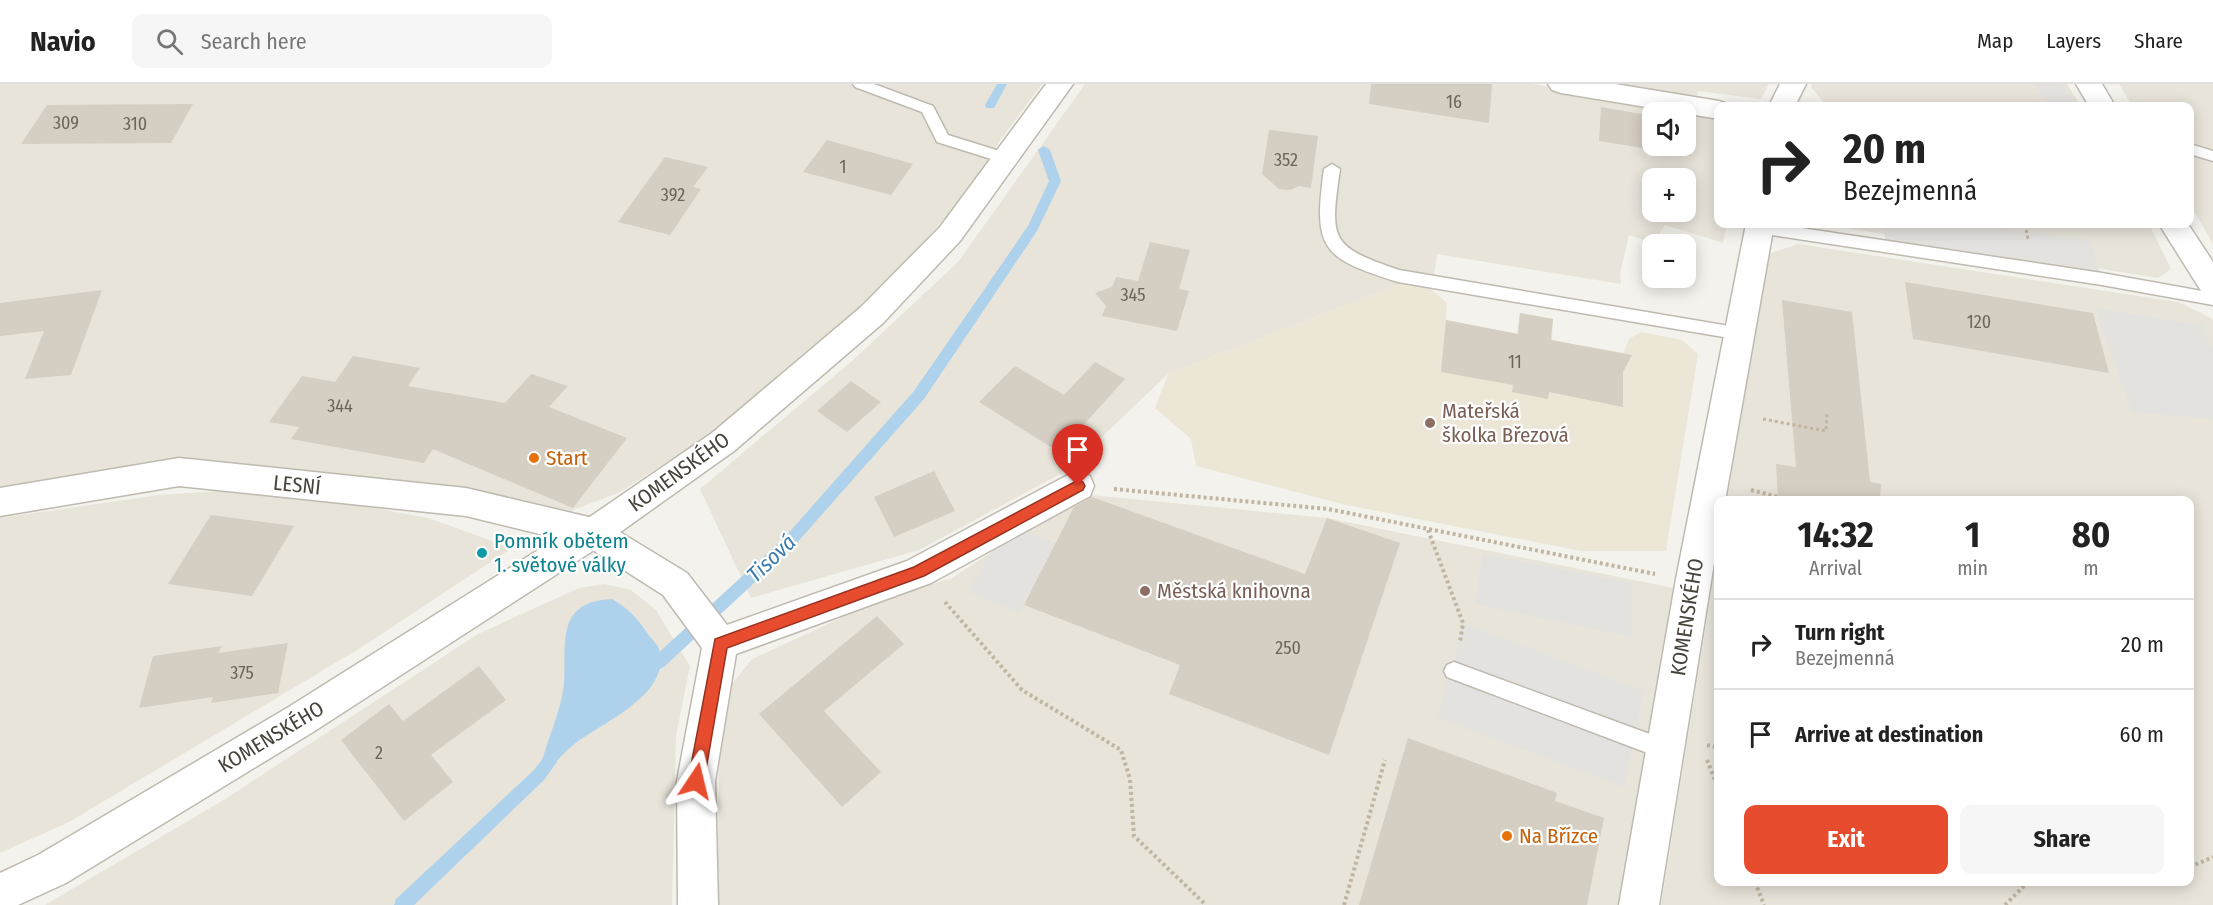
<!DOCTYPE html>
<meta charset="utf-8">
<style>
:root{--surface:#fff;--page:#f6f6f6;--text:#222;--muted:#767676;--line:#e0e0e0;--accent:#e84c2f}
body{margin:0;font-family:"Fira Sans Condensed",sans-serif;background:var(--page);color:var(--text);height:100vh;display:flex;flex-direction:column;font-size:22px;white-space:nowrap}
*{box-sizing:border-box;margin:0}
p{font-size:20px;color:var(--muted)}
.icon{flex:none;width:33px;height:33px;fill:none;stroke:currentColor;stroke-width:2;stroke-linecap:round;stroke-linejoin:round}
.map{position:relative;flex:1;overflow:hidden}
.panel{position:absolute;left:1714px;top:412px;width:480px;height:390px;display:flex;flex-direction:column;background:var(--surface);border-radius:12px;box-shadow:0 3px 15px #0003}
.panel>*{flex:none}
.guide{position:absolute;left:1714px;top:18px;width:480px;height:126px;border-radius:12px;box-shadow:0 3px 15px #0003;background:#fff;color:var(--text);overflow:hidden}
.tools{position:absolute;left:1642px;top:18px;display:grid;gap:12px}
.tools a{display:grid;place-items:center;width:54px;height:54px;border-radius:12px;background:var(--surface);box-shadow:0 3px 15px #0003;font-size:30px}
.pin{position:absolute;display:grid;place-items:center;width:51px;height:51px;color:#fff;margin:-62px -26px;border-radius:50% 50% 50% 0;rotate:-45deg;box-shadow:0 0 6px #0007}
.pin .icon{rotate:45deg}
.me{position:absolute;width:66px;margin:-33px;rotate:10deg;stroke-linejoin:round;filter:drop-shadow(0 0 4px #0008)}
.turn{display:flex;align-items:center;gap:21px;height:126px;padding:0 30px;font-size:27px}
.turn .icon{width:78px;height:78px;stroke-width:2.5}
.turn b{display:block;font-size:42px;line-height:51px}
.eta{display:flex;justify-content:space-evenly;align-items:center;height:102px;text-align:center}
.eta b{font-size:36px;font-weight:700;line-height:42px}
.button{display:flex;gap:12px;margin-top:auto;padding:12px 30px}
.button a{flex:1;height:69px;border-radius:12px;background:var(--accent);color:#fff;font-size:24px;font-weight:700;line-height:69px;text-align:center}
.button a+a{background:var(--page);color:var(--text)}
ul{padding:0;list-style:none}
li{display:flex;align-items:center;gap:18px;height:90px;padding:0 30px;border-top:2px solid var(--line)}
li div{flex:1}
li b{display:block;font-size:22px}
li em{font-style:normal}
header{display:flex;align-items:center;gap:36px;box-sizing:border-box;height:84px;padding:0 30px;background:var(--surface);border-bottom:2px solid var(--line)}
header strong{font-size:28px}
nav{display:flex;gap:33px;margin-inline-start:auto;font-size:21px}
.search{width:420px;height:54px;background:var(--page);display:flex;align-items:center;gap:15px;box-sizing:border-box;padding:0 21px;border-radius:12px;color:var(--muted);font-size:22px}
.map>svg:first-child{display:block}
.residential{fill:#e8e4da;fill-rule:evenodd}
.education{fill:#ece6d7}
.parking{fill:#e4e2df}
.water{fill:#aed2eb}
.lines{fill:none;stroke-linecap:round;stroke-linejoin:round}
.stream{fill:#aed2eb;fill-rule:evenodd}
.building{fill:#d5cec2}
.service-casing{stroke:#bfbaaf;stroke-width:3}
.minor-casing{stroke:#bfbaaf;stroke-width:3}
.tertiary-casing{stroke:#bfbaaf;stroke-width:3}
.path-far1{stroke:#c0b5a1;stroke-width:3;stroke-dasharray:3 3;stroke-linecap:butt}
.path{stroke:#c0b5a1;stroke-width:4;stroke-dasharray:3 3;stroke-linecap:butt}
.service{fill:#fff;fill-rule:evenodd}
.minor{fill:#fff;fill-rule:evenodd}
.tertiary{fill:#fff;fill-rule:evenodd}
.route{fill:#e84c2f;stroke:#97311f;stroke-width:1.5}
.education-dot{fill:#8d6e63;stroke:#fff;stroke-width:2}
.food-dot{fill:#e8710a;stroke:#fff;stroke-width:2}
.culture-dot{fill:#0f9aa8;stroke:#fff;stroke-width:2}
.labels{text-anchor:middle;stroke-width:4.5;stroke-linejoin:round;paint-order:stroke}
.number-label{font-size:18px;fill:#6b665c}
.education-label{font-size:21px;fill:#785e54;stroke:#fff;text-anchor:start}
.food-label{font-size:21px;fill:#c56008;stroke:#fff;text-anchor:start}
.street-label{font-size:21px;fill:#48433a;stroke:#fff}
.culture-label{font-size:21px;fill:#0d838f;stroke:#fff;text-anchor:start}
.water-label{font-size:22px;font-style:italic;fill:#3b7cac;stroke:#fff}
</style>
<header>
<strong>Navio</strong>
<div class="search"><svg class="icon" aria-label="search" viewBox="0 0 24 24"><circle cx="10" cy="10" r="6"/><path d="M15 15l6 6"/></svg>Search here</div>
<nav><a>Map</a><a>Layers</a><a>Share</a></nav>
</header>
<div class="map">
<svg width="2213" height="821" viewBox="0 0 2213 821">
<rect width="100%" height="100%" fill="#f4f2ec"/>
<path class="residential" d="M0,0H1042L1001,55L972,101L911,174L862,221L800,272L724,341L620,408L571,427L224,386L0,410Z
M1085,0H1532L1609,12L1684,28H1653V62H1686V29L1719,34V140H1727L1723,159L1665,141L1654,159L1629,151L1620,190L1621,200L1437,170L1432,206L1400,200L1168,290L1066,387L919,466L751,514L700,405L852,277L958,178ZM1653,94H1686V128H1653Z
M1614,0H1769L1761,15L1698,7L1697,13Z
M1812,0H2067L2081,22H1827L1811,3Z
M2119,0H2213V160L2190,120V22H2132Z
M1821,140H2149L2171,185L2158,194Z
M1798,160L2178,218L2213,235V821H1661L1719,459V798H2190V417H1726L1765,171Z
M268,404L428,434L512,464L362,563L69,738L0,769V434L159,411Z
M1081,410L1327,434L1678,505L1618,821H717L719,674L728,605L752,575L882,515L952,494Z
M605,500L631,506L656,526L690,582L676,652L672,821H45L222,717L478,550L579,504Z"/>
<path class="education" d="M1400,200L1432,206L1447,219L1446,236L1517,250L1520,229L1553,235L1552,256L1623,269L1629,255L1641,248L1682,256L1698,270L1666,467H1581L1342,420L1196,382L1191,355L1155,324L1168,290Z"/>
<path class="parking" d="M2035,0H2062L2075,22H2048Z
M1883,140H1975L2091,157L2102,195L1886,162Z
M2095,224L2202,241L2213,263V335L2132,328Z
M1007,440L1056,459L1019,529L968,508Z
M1483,470L1632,499V553L1475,520Z
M1463,539L1644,607L1624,703L1438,634Z"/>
<path class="water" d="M612,515C629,525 637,534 648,550C651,555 657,559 659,565C672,612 600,639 572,662C562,670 553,682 544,692L539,691C544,662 558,636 563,607C567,586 560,551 572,533C581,519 596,516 612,515Z"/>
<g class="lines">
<path class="stream" d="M997,0H1007L994,24H986L985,21Z
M1044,62L1050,66L1061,97L1037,147L924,315L795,461L665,582L645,594L640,592L638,587L640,582L655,572L785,453L914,307L1028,142L1049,97L1038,66Z
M549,671L554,673L557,678L544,696L414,821H394L396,815L534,686L544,673Z"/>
</g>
<path class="building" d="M1371,0H1492L1489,39L1369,20Z
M193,20L171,59L21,60L47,21Z
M1601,23L1653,32V62H1686V37L1691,38V72L1599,57Z
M1269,46L1318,52L1311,104L1299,102L1290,106L1279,105L1262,90Z
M827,56L913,80L891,111L803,88Z
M665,73L708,83L693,103L701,105L670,151L618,138Z
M1150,158L1190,166L1179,205L1189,207L1177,247L1102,232L1106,222L1095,209L1112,203L1116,193L1138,197Z
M1905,198L2093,229L2109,289L1913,255Z
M102,206L71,291L25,295L44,247L0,252V219Z
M1782,216L1852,228L1870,398L1881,400L1880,417H1778L1776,380L1796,383Z
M1520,229L1553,235L1551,256L1632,271L1623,288V323L1549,308L1548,315L1512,308L1513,301L1441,288L1446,236L1518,250Z
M353,272L420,284L408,302L505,319L531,290L568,302L549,323L627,354L573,424L433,365L424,379L291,355L299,343L269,338L302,292L335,298Z
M1095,278L1125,295L1059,368L979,318L1015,282L1064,311Z
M851,297L881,318L847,348L817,327Z
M934,387L955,427L894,453L874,413Z
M1092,413L1305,490L1327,434L1400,459L1329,671L1169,610L1180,581L1024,521L1074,423Z
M211,431L294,442L252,512L168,500Z
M877,532L904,560L824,627L881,688L842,723L759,630Z
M288,559L278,609L211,619L213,613L139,624L153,572L222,562L218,569Z
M479,582L506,616L431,671L453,698L404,737L341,656L389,620L403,637Z
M1408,654L1557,709L1555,717L1604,734L1587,821H1359Z"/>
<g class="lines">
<defs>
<path id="service" d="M853,0H874L933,22L948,51L1009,70L1011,74L1004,79L937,58L922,28L855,3Z
M2190,60L2213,67V77L2190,70Z
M1332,80L1340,85C1330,156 1329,162 1399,186L1741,244L1747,245L1749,250L1747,255L1741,256L1398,198C1321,174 1313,165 1324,85Z
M1753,140H1774L2102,189L2213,209V221L2102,201L1759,149L1754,147L1751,143Z
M1454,578L1666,656L1673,659L1676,666L1673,673L1666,676L1447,593L1444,587L1447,581Z"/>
<path id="minor" d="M1548,0H1615L1719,17L1728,20L1730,22H1719V35L1561,9L1552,6Z
M1780,0H1806L1795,22H1769Z
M2076,0H2102L2115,22H2089Z
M1746,140H1774L1725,417H1719V448L1659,821H1619L1676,495Z
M2159,140H2188L2213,178V213L2203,210Z
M179,374L466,404L593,434L605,439L687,489L727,541L907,477L1066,392L1078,388L1090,392L1094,402L1090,412L931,499L736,570L715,697L718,821H678L677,697L702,564L663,511L585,461L466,432L179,402L0,432V404Z"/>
<path id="tertiary" d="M1046,0H1073L960,157L883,239L734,367L605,459L313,648L66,799L18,821H0V789L38,771L287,624L581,439L712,349L861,223L940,143Z"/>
</defs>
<use href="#service" class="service-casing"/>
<use href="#minor" class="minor-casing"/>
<use href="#tertiary" class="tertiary-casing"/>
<path class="path-far1" d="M2025,140L2028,155
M1763,335L1826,347L1827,329"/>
<path class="path" d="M1114,405L1328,425L1655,490
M1751,406L1778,413
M1428,446L1463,539L1460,558
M945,518L1022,606L1121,666L1130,695L1134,752L1206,821
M1707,661L1719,664
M1707,676L1719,706
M2190,783L2213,773
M1755,798L1764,821
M1344,821L1385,676
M2005,821L2028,798"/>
<use href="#service" class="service"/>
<use href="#minor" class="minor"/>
<use href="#tertiary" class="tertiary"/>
</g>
<path class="route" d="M1078,396L1083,398L1085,402L1083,406L924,492L727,564L704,697L701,702L696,705L690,702L688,697L715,555L914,483Z"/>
<g class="education-dot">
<circle cx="1430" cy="339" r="6"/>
<circle cx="1145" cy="507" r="6"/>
</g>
<g class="food-dot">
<circle cx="534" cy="374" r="6"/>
<circle cx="1507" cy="752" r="6"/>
</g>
<circle class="culture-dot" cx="482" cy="469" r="6"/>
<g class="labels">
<g class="number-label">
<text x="1454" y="24">16</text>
<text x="66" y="45">309</text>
<text x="135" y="46">310</text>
<text x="1286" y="82">352</text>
<text x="843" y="89">1</text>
<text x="673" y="117">392</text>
<text x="1133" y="217">345</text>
<text x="1979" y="244">120</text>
<text x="1515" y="284">11</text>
<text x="340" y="328">344</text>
<text x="1288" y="570">250</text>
<text x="242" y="595">375</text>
<text x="379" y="675">2</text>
</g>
<g class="education-label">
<text x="1442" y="334">Mateřská<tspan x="1442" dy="24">školka Březová</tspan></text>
<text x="1157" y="514">Městská knihovna</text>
</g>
<g class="food-label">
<text x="546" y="381">Start</text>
<text x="1519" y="759">Na Břízce</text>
</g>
<g class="street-label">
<text transform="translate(679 388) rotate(-36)" y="7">KOMENSKÉHO</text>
<text transform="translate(297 401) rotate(6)" y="7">LESNÍ</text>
<text transform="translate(1687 533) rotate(-81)" y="7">KOMENSKÉHO</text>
<text transform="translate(271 653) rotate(-31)" y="7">KOMENSKÉHO</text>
</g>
<g class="culture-label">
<text x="494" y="464">Pomník obětem<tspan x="494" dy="24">1. světové války</tspan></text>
</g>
<g class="water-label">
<text transform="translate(771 474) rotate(-44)" y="8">Tisová</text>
</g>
</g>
</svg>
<div class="tools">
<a><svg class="icon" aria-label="sound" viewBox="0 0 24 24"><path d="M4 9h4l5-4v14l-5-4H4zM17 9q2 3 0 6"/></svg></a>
<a>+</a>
<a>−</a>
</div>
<div class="pin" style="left:1078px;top:402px;background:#d93025"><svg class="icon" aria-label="arrive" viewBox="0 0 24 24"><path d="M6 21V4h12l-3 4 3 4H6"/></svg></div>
<svg class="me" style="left:696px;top:697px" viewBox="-20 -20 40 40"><path d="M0-17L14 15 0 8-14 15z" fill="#e84c2f" stroke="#fff" stroke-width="4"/></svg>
<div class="guide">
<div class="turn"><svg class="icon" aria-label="right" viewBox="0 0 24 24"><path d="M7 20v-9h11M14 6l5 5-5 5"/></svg><div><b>20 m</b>Bezejmenná</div></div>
</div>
<section class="panel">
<div class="eta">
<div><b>14:32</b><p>Arrival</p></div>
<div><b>1</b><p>min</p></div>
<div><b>80</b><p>m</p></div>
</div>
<ul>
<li><svg class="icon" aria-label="right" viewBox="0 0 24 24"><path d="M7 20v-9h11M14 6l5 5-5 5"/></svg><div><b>Turn right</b><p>Bezejmenná</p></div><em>20 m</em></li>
<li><svg class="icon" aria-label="arrive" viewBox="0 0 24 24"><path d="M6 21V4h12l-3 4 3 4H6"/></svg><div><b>Arrive at destination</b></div><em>60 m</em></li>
</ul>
<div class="button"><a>Exit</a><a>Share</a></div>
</section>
</div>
